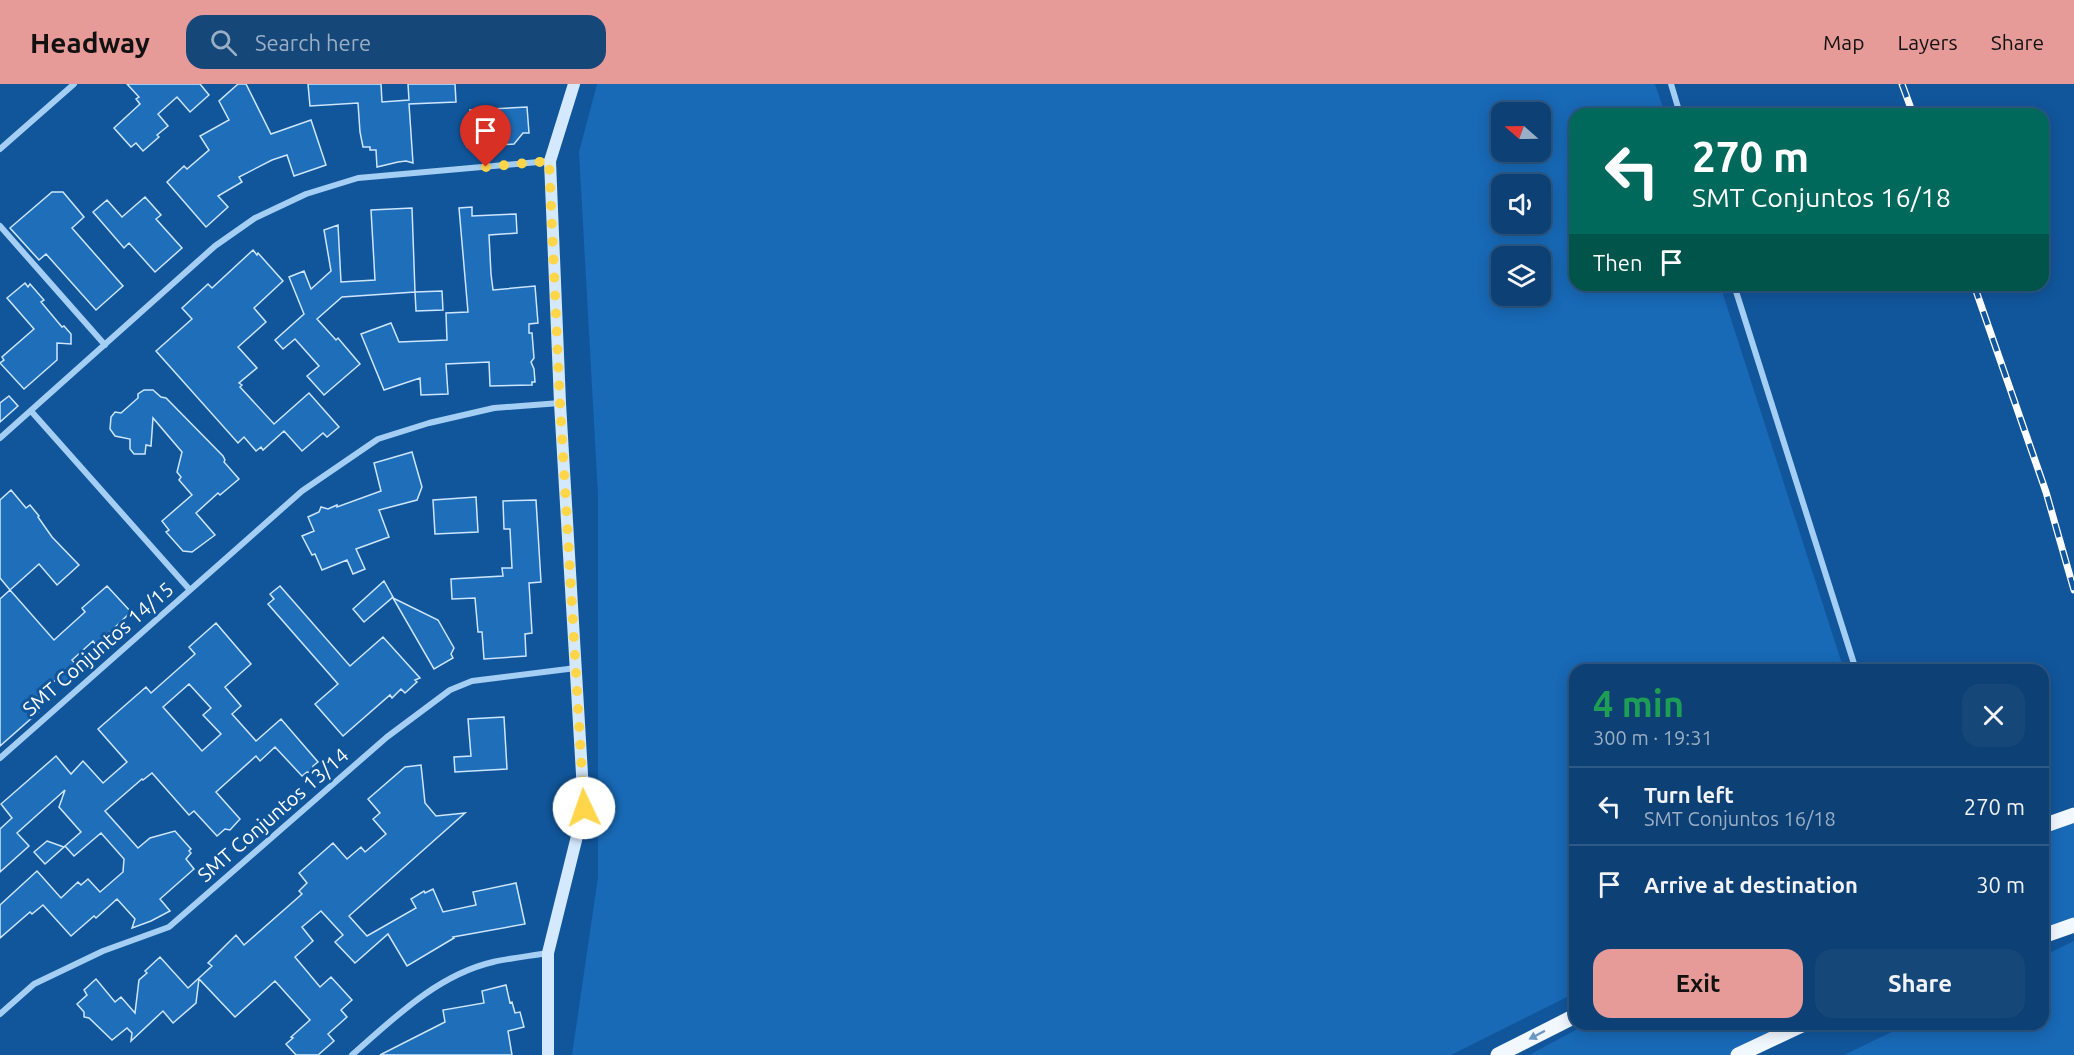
<!DOCTYPE html>
<meta charset="utf-8">
<style>
:root{--surface:#0d4074;--page:#164779;--text:#f1f3f6;--muted:#9aafc5;--line:#2d5986;--accent:#e69b98}
body{margin:0;font-family:Ubuntu,sans-serif;background:var(--page);color:var(--text);height:100vh;display:flex;flex-direction:column;font-size:22px;white-space:nowrap}
*{box-sizing:border-box;margin:0}
p{font-size:20px;color:var(--muted)}
.icon{flex:none;width:33px;height:33px;fill:none;stroke:currentColor;stroke-width:2;stroke-linecap:round;stroke-linejoin:round}
.map{position:relative;flex:1;overflow:hidden}
.drawer{position:absolute;left:1569px;top:580px;width:480px;height:366px;display:flex;flex-direction:column;background:var(--surface);border-radius:18px;box-shadow:0 3px 15px #0003,0 0 0 2px var(--line)}
.drawer>*{flex:none}
.guide{position:absolute;left:1569px;top:24px;width:480px;height:183px;border-radius:18px;box-shadow:0 3px 15px #0003,0 0 0 2px var(--line);background:#00695c;color:#fff;overflow:hidden}
.needle{width:39px;rotate:290deg}
.buttons{position:absolute;left:1491px;top:18px;display:grid;gap:12px}
.buttons a{display:grid;place-items:center;width:60px;height:60px;border-radius:12px;background:var(--surface);box-shadow:0 3px 15px #0003,0 0 0 2px var(--line);font-size:30px}
.pin{position:absolute;display:grid;place-items:center;width:51px;height:51px;color:#fff;margin:-62px -26px;border-radius:50% 50% 50% 0;rotate:-45deg;box-shadow:0 0 6px #0007}
.pin .icon{rotate:45deg}
.me{position:absolute;width:66px;margin:-33px;rotate:357deg;stroke-linejoin:round;filter:drop-shadow(0 0 4px #0008)}
.turn{display:flex;align-items:center;gap:21px;height:126px;padding:0 24px;font-size:27px}
.turn .icon{width:78px;height:78px;stroke-width:2.5}
.turn b{display:block;font-size:42px;line-height:51px}
.then{display:flex;align-items:center;height:57px;padding:0 24px;background:#0003;gap:12px;font-size:22px}
.round{display:grid;place-items:center;flex:none;width:63px;height:63px;border-radius:18px;background:var(--page)}
.summary{display:flex;align-items:center;justify-content:space-between;height:102px;padding:0 24px}
h1{font-size:36px;font-weight:600;line-height:45px;color:#1e9e55}
.primary-button{display:flex;gap:12px;margin-top:auto;padding:12px 24px}
.primary-button a{flex:1;height:69px;border-radius:18px;background:var(--accent);color:#111;font-size:24px;font-weight:600;line-height:69px;text-align:center}
.primary-button a+a{background:var(--page);color:var(--text)}
ul{padding:0;list-style:none}
li{display:flex;align-items:center;gap:18px;height:78px;padding:0 24px;border-top:2px solid var(--line)}
li div{flex:1}
li b{display:block;font-size:22px}
li em{font-style:normal}
header{display:flex;align-items:center;gap:36px;box-sizing:border-box;height:84px;padding:0 30px;background:var(--accent);color:#111}
header strong{font-size:28px}
nav{display:flex;gap:33px;margin-inline-start:auto;font-size:21px}
.search{width:420px;height:54px;background:var(--page);display:flex;align-items:center;gap:15px;box-sizing:border-box;padding:0 21px;border-radius:18px;color:var(--muted);font-size:22px}
.map>svg:first-child{display:block}
.green{fill:#1869b6;fill-rule:evenodd}
.building{fill:#1e6eba;stroke:#cde6fe;stroke-width:1.5;fill-rule:evenodd}
.lines{fill:none;stroke-linecap:round;stroke-linejoin:round}
.street{stroke:#a4cef4;stroke-width:6}
.secondary{stroke:#d4e9fd;stroke-width:12}
.primary{stroke:#f2f8ff;stroke-width:15}
.rail-casing{stroke:#fff;stroke-width:7}
.rail{stroke:#11569b;stroke-width:4.5;stroke-dasharray:14;stroke-linecap:butt}
.oneway{fill:#6b97c3}
.route{stroke:#ffd54a;stroke-width:10;stroke-dasharray:0 18}
.labels{text-anchor:middle;stroke-width:6;stroke-linejoin:round;paint-order:stroke}
.street-label{font-size:20px;fill:#fff;stroke:#11569b}
</style>
<header>
<strong>Headway</strong>
<div class="search"><svg class="icon" aria-label="search" viewBox="0 0 24 24"><circle cx="10" cy="10" r="6"/><path d="M15 15l6 6"/></svg>Search here</div>
<nav><a>Map</a><a>Layers</a><a>Share</a></nav>
</header>
<div class="map">
<svg width="2074" height="971" viewBox="0 0 2074 971">
<rect width="100%" height="100%" fill="#11569b"/>
<path class="green" d="M597,0H1655L1665,30H1575V201H1720L1844,586H1575V909L1451,971H572L598,793V411L579,68ZM1502,28H1540V68H1502ZM1540,100V140H1502V100ZM1502,172H1540V212H1502Z
M2074,731V846L2043,856V742Z
M2074,857V971H1844L1906,941L2043,940V872Z
M1585,941H1808L1734,971H1529Z"/>
<path class="building" d="M127,0H200L209,11L190,28L177,13L158,30L168,42L157,51L159,53L143,67L136,59L131,63L114,44L140,20L136,15L139,13Z
M238,0H246L271,50L311,36L326,81L294,92L287,71L272,76L239,93L242,98L218,112L228,123L206,143L167,98L184,82L187,85L209,66L200,52L229,36L219,17Z
M308,0H381L382,18L409,16L408,0H455L456,18L409,20L413,79L406,77L398,78L377,83L376,66H370V63H363L360,48L358,19L310,22Z
M527,23L529,49H523L514,60L467,63L466,47H471L470,26Z
M52,108H63L84,133L72,144L123,202L96,226L46,170L39,176L10,144Z
M145,113L161,131L156,135L182,164L155,188L129,159L124,164L93,128L107,116L122,133Z
M472,123V132L516,130L517,149L489,151L491,190L493,206L535,202L538,239L529,240V249H532L534,274L531,278L534,285L535,298H532V301L490,302L489,278L446,280L448,310L421,311L420,294L384,306L361,250L391,239L399,258L447,256L446,229L468,228L459,124Z
M412,124L415,208L342,213L317,235L336,256L338,254L360,280L324,311L307,292L319,282L295,255L283,265L275,256L304,230L289,193L304,187L311,205L331,187L324,146L338,141L341,198L375,196L371,126Z
M253,166L257,171L258,169L283,197L254,224L266,238L238,263L257,284L239,299L242,301L240,303L274,340L309,309L339,343L327,353L323,349L302,367L284,347L263,366L261,363L256,367L244,353L238,359L156,267L192,235L182,224L208,200L212,204Z
M25,199L28,203L30,200L44,216L41,218L62,243L64,242L71,250V260L57,259V276L24,305L0,279L4,276L2,273L34,245L7,214Z
M442,207L443,226L416,227L415,208Z
M144,306H153L161,313L166,314L223,372L225,376L224,378L239,395L220,411L218,409L196,429L215,451L192,468L183,467L166,448L169,446L162,437L192,411L179,396L181,393L177,388L182,368L153,334L151,362L146,361L145,370H134L130,365V355L115,352L110,345L111,333L115,328L121,329L138,314V310Z
M9,312L18,322L0,338V319Z
M412,368L422,403L417,416L379,426L389,453L356,465L365,485L353,490L347,476L322,486L315,470L312,471L302,452L314,447L308,433L319,428L321,423L328,425L337,421V423L381,407L374,379Z
M11,406L26,424L30,421L39,432L38,433L52,453L79,481L57,501L39,480L10,506L0,494V416Z
M476,413L478,448L435,450L433,416Z
M536,416L541,498L529,499L532,549L525,550L526,572L484,575L482,548H478L475,514L452,515L451,495L503,492L502,484H512L510,445H504L503,417Z
M384,497L393,513L364,538L353,525Z
M107,502L131,528L96,561L93,557L72,576L82,587L66,601L59,593L32,617L42,625L0,662V515L10,506L54,556L85,528L82,524Z
M280,502L350,582L383,553L420,594L415,596L417,598L405,609L401,605L392,614L390,611L343,652L315,620L338,600L268,520L274,515L270,510Z
M393,514L438,536L454,564L451,570L453,574L434,585Z
M216,539L251,580L225,603L241,622L232,630L256,657L281,635L318,678L313,682V689L307,688L302,692L275,663L260,677L256,672L216,708L240,735L230,746L225,745L217,752L194,727L189,731L152,689L143,696L142,695L105,727L138,764L150,754L175,747L191,765L189,767L191,769L186,775L194,785L160,815L170,827L151,837L132,844L135,835L117,815L96,834L94,832L71,852L43,821L32,830L30,828L0,854V821L37,787L61,814L78,798L81,801L88,795L100,808L123,788L124,775L101,749L74,772L65,762L81,748L59,723L65,706L17,749L29,762L0,788V745L12,734L1,720L56,672L71,690L83,677L103,699L127,678L98,645L146,603L151,609L195,570L189,563ZM189,600L211,624L203,631L221,650L202,667L163,623Z
M504,633L507,685L455,688L454,673L471,672L468,635Z
M421,681L425,719L436,732L465,729L349,832L367,852L416,824L411,815L424,807L425,809L433,805L443,828L476,821L473,808L516,799L525,840L453,853L454,854L407,882L388,850L355,879L335,858L343,851L321,827L302,843L313,857L295,873L320,903L331,893L352,916L341,926L347,933L328,950L334,957L318,971H296L286,960L293,954L291,953L310,936L275,897L235,933L199,895L196,919L173,939L163,927L131,957L132,949L127,944L112,956L89,934L84,933V928L77,920L87,911L84,906L96,895L115,918L121,913L135,929L139,896L147,889L145,887L160,873L188,904L212,882L208,879L236,851L244,861L302,810L299,807L307,799L299,789L333,759L347,775L361,763L365,768L386,750L373,735L380,729L368,715L405,683Z
M47,757L64,763L45,780L34,768Z
M506,901L510,919L512,918L515,929L520,928L524,943L508,947L512,971H380L445,938L443,926L484,919L482,907Z"/>
<g class="lines">
<path class="street" d="M1671,0L1680,30
M0,65L74,0
M0,142L105,261
M1734,201L1856,586
M31,327L190,506
M0,354L215,162L255,134L306,110L358,94L550,77
M0,674L302,407L378,355L429,339L494,324L560,319
M0,930L34,900L103,867L169,843L387,653L450,606L472,597L576,584
M352,971C393,935 437,891 493,878C511,874 530,872 548,869"/>
<path class="secondary" d="M548,971V869L584,724L560,319L550,77L574,0"/>
<path class="primary" d="M2043,742L2074,731
M2043,852L2074,841
M1498,971L1575,932
M1738,971L1804,940"/>
<defs>
<path id="rail" d="M1902,0L1913,30
M1974,201L2046,408L2074,506"/>
</defs>
<use href="#rail" class="rail-casing"/>
<use href="#rail" class="rail"/>
</g>
<defs><path id="oneway-solid" d="M-6-.8H1V-3.2L6.5 0L1 3.2V.8H-6Z" transform="scale(1.5)"/></defs>
<use class="oneway" href="#oneway-solid" transform="translate(1537 951) rotate(152)"/>
<g class="lines">
<path class="route" d="M486,83L549,77L560,319L584,724"/>
</g>
<g class="labels">
<g class="street-label">
<text transform="translate(98 565) rotate(-41)" y="7">SMT Conjuntos 14/15</text>
<text transform="translate(273 731) rotate(-41)" y="7">SMT Conjuntos 13/14</text>
</g>
</g>
</svg>
<div class="buttons">
<a><svg class="needle" viewBox="-14 -14 28 28"><path d="M0-13l5 13h-10z" fill="#e53935"/><path d="M0 13l5-13h-10z" fill="#9aafc5"/></svg></a>
<a><svg class="icon" aria-label="sound" viewBox="0 0 24 24"><path d="M4 9h4l5-4v14l-5-4H4zM17 9q2 3 0 6"/></svg></a>
<a><svg class="icon" aria-label="layers" viewBox="0 0 24 24"><path d="M12 4l9 5-9 5-9-5zM3 14l9 5 9-5"/></svg></a>
</div>
<div class="pin" style="left:486px;top:83px;background:#d93025"><svg class="icon" aria-label="arrive" viewBox="0 0 24 24"><path d="M6 21V4h12l-3 4 3 4H6"/></svg></div>
<svg class="me" style="left:584px;top:724px" viewBox="-20 -20 40 40"><circle r="19" fill="#fff"/><path d="M0-13L10 11 0 6-10 11z" fill="#ffd54a"/></svg>
<div class="guide">
<div class="turn"><svg class="icon" aria-label="left" viewBox="0 0 24 24"><path d="M17 20v-9H6M10 6l-5 5 5 5"/></svg><div><b>270 m</b>SMT Conjuntos 16/18</div></div>
<div class="then">Then<svg class="icon" aria-label="arrive" viewBox="0 0 24 24"><path d="M6 21V4h12l-3 4 3 4H6"/></svg></div>
</div>
<section class="drawer">
<div class="summary"><div><h1>4 min</h1><p>300 m · 19:31</p></div><a class="round"><svg class="icon" aria-label="close" viewBox="0 0 24 24"><path d="M6 6l12 12M18 6L6 18"/></svg></a></div>
<ul>
<li><svg class="icon" aria-label="left" viewBox="0 0 24 24"><path d="M17 20v-9H6M10 6l-5 5 5 5"/></svg><div><b>Turn left</b><p>SMT Conjuntos 16/18</p></div><em>270 m</em></li>
<li><svg class="icon" aria-label="arrive" viewBox="0 0 24 24"><path d="M6 21V4h12l-3 4 3 4H6"/></svg><div><b>Arrive at destination</b></div><em>30 m</em></li>
</ul>
<div class="primary-button"><a>Exit</a><a>Share</a></div>
</section>
</div>
